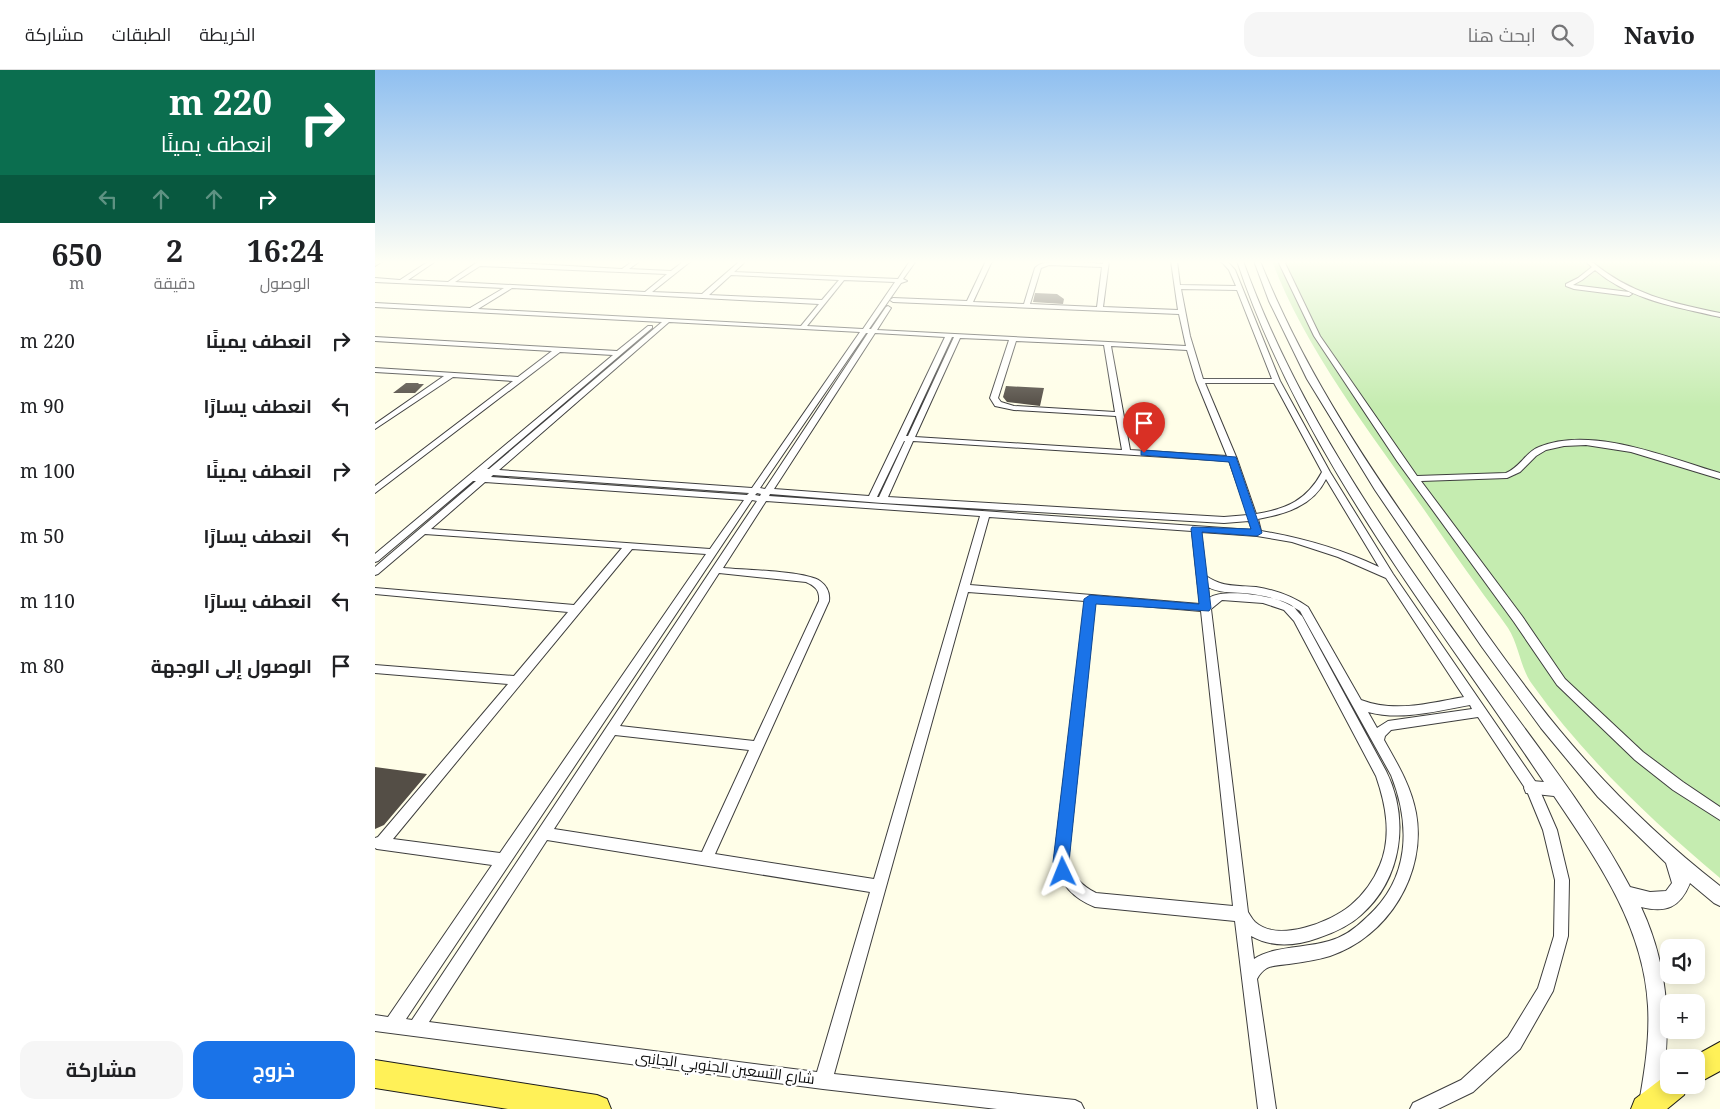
<!DOCTYPE html>
<html lang="ar">
<meta charset="utf-8">
<style>
:root{--surface:#fff;--page:#f6f6f6;--text:#202124;--muted:#757577;--line:#e0e0e0;--accent:#1a73e8}
body{margin:0;font-family:"Noto Serif",Cairo,serif;background:var(--page);color:var(--text);direction:rtl;height:100vh;display:flex;flex-direction:column;font-size:19px;white-space:nowrap}
*{box-sizing:border-box;margin:0}
p{font-size:16px;color:var(--muted)}
.icon{flex:none;width:28px;height:28px;fill:none;stroke:currentColor;stroke-width:2;stroke-linecap:round;stroke-linejoin:round}
.map{position:relative;flex:1;overflow:hidden;direction:ltr}
.sheet{display:flex;flex-direction:column;background:var(--surface);width:375px}
.sheet>*{flex:none}
.guide{background:#0b6e4f;color:#fff;overflow:hidden}
.fabs{position:absolute;left:1285px;top:869px;display:grid;gap:10px}
.fabs a{display:grid;place-items:center;width:45px;height:45px;border-radius:10px;background:var(--surface);box-shadow:0 2px 12px #0003;font-size:25px}
.pin{position:absolute;display:grid;place-items:center;width:42px;height:42px;color:#fff;margin:-51px -21px;border-radius:50% 50% 50% 0;rotate:-45deg;box-shadow:0 0 5px #0007}
.pin .icon{rotate:45deg}
.me{position:absolute;width:55px;margin:-28px;rotate:358deg;stroke-linejoin:round;filter:drop-shadow(0 0 4px #0008)}
.turn{display:flex;align-items:center;gap:18px;height:105px;padding:0 20px;font-size:22px}
.turn .icon{width:65px;height:65px;stroke-width:2.5}
.turn b{display:block;font-size:35px;line-height:42px}
.lanes{display:flex;align-items:center;height:48px;padding:0 20px;background:#0003;justify-content:center;gap:25px;direction:ltr}
.lanes .off{opacity:.35}
.eta{display:flex;justify-content:space-evenly;align-items:center;height:85px;text-align:center}
.eta b{font-size:30px;font-weight:700;line-height:35px}
.action{display:flex;gap:10px;margin-top:auto;padding:10px 20px}
.action a{flex:1;height:58px;border-radius:15px;background:var(--accent);color:#fff;font-size:20px;font-weight:700;line-height:58px;text-align:center}
.action a+a{background:var(--page);color:var(--text)}
ul{padding:0;list-style:none}
li{display:flex;align-items:center;gap:15px;height:65px;padding:0 20px}
li div{flex:1}
li b{display:block;font-size:19px}
li em{font-style:normal}
header{display:flex;align-items:center;gap:30px;box-sizing:border-box;height:70px;padding:0 25px;background:var(--surface);border-bottom:1px solid var(--line)}
header strong{font-size:24px}
nav{display:flex;gap:28px;margin-inline-start:auto;font-size:18px}
.search{width:350px;height:45px;background:var(--page);display:flex;align-items:center;gap:12px;box-sizing:border-box;padding:0 18px;border-radius:15px;color:var(--muted);font-size:19px}
main{display:flex;flex:1;min-height:0}
.map>svg:first-child{display:block}
.green{fill:#c5ecb0}
.building{fill:#544e46}
.lines{fill:none;stroke-linecap:round;stroke-linejoin:round}
.minor-casing{stroke:#3e3e3e;stroke-width:2}
.tertiary-casing{stroke:#3e3e3e;stroke-width:2}
.primary-casing{stroke:#1c1c1c;stroke-width:2}
.minor{fill:#fff;fill-rule:evenodd}
.tertiary{fill:#fff;fill-rule:evenodd}
.primary{fill:#fff158;fill-rule:evenodd}
.route{fill:#1a73e8;stroke:#114b97}
.labels{text-anchor:middle;stroke-width:5;stroke-linejoin:round;paint-order:stroke}
.near-street-label{font-size:15px;fill:#0b0b0b;stroke:#fff}
</style>
<header>
<strong>Navio</strong>
<div class="search"><svg class="icon" aria-label="search" viewBox="0 0 24 24"><circle cx="10" cy="10" r="6"/><path d="M15 15l6 6"/></svg>ابحث هنا</div>
<nav><a>الخريطة</a><a>الطبقات</a><a>مشاركة</a></nav>
</header>
<main>
<div class="map">
<svg width="1345" height="1039" viewBox="0 0 1345 1039">
<rect width="100%" height="100%" fill="#fffee8"/>
<path class="green" d="M897,191H1345V808C1276,750 1210,688 1157,614C1145,597 1144,575 1133,558C1123,543 1111,529 1101,514C1087,495 1074,476 1061,457C1004,373 933,286 897,191Z"/>
<path class="building" d="M660,223L682,224L689,229L688,234L658,232Z
M31,313H44L43,314H49L40,323H18Z
M631,316L669,318L665,336L632,332L628,327Z
M0,697L52,704L9,755L0,759Z"/>
<g class="lines">
<defs>
<path id="minor" d="M8,191L0,196L1,191Z
M54,191H61L33,210L73,212L104,191L247,199L258,191H265L254,199L296,201L309,191H316L277,222L327,224L365,191H371L359,202L523,209L535,191H541L528,209L532,211L526,213L494,259H496L511,237L513,236L516,238L502,260L811,276L804,244L518,232L515,230L518,228L592,231L611,191H617L598,232L649,234L660,198C671,186 712,193 728,194V191H734L728,237L803,240L796,191H802L805,215L861,216L854,200L846,191H852L860,200L905,311L955,402L1018,504L1162,714L1182,760L1194,810L1193,866L1178,921L1145,979L1098,1022L1063,1039H1035L1038,1033L1086,1010L1133,967L1163,918L1179,866L1180,810L1168,760L1152,721L1103,647L1016,660L1010,666L1009,670C1022,693 1036,716 1041,743C1052,803 1013,867 955,886C942,890 928,892 914,894C907,895 898,895 892,898C887,901 884,905 882,909L901,1039H883L860,851L720,837C698,828 686,815 679,792L710,531L593,522L459,1004L700,1030L706,1033L709,1039H622L448,1019L0,961V945L13,947L117,795L2,779L0,778V768L3,767L133,614L0,603V595L139,606L193,542L0,524V518L199,535L247,478L50,464L3,504L0,505V497L101,411H98L3,491L0,492V484L238,285L185,282L0,423V416L138,311L78,307L0,359V354L69,306L0,302V298L143,307L177,281L0,271V267L242,281L273,256H277V258L112,399H114L287,252L0,237V233L95,238L129,218L0,212V208L25,210ZM674,195L727,197L722,237L655,234L666,198ZM105,196L292,204L270,222L80,212ZM356,205L464,210L447,230L334,225ZM469,210L520,212L488,259L432,256ZM137,218L444,234L426,256L103,239ZM806,219L862,220L897,309H828L815,266ZM294,252L485,262L377,418L124,400ZM491,263H493L390,419L385,418ZM500,263L570,267L494,426L399,419ZM577,267H579L533,366H531ZM585,268L634,270L615,328L620,336L639,340L741,346L747,380L540,367ZM641,271L729,275L740,342L639,336L626,332L623,328ZM736,276L812,280L821,310L852,386L755,380ZM830,313H899L947,402C932,430 912,439 881,444L862,389ZM529,371H530L504,427H502ZM538,371L854,391L873,445L849,447L513,427ZM118,405L374,423L372,425L116,407ZM951,409L1004,497C966,479 927,468 886,461L883,449C910,444 938,436 951,409ZM110,412L369,430L335,479L56,459ZM382,423L386,424L385,426L380,425ZM395,424L507,433L849,453L874,451L877,460L394,426ZM377,430L382,431L37,950L31,949ZM391,431L605,446L499,809L340,784L454,531C455,523 452,516 445,511C430,501 369,500 348,498ZM614,447L817,461L825,534L595,515ZM826,462L882,466L917,472L963,487L1011,508L1089,627C1055,633 1020,643 986,630L933,537C917,526 900,520 881,517C861,515 849,518 831,506ZM257,479L331,484L125,783L18,769ZM344,503L431,512C440,516 445,520 444,531L379,671L245,656ZM833,517C843,523 856,522 868,523C890,525 907,529 925,541L1016,705C1036,755 1035,809 992,847C981,858 969,867 954,871C931,878 898,876 879,889L876,866C897,878 921,876 943,868C958,863 974,856 986,845C1027,809 1035,749 1011,701L927,546C923,543 920,537 916,535C900,526 849,518 834,528ZM847,530L888,533L909,540L919,551L1001,706C1011,735 1017,766 1005,795C999,810 988,825 976,835C956,852 903,873 880,852C877,849 875,845 873,842L836,539ZM720,532L826,541L858,836L721,823C707,816 698,807 693,792ZM1095,635L1097,639L1013,651L1002,658L993,642C1027,651 1061,641 1095,635ZM240,665L374,680L327,782L179,759ZM172,770L495,822L442,1002L54,952Z
M903,191H909L945,266L1042,406L1131,403C1145,397 1151,382 1164,377C1216,355 1294,388 1345,403V409L1256,382L1211,375L1189,376L1171,380L1161,386L1145,402L1132,408L1046,411L1147,546L1190,609L1268,682L1308,712L1345,737V750L1298,720L1260,690L1182,615L1139,552L1022,391L939,266Z
M1210,191H1216C1255,224 1296,233 1345,243V247C1302,237 1255,230 1220,200L1207,210L1198,215L1254,222L1257,224L1254,226L1199,219L1191,216V214L1203,208L1217,197Z"/>
<path id="tertiary" d="M862,191H868C926,352 1027,489 1126,626C1171,688 1219,749 1255,817L1275,822L1291,821L1297,813L1291,793L1223,727L1166,658L1107,577L1000,420L932,309L894,231L879,191H885C931,306 999,405 1070,505C1111,563 1151,621 1197,675C1242,727 1291,774 1345,816V836L1339,833L1315,813C1305,838 1291,843 1266,837C1298,906 1295,966 1285,1039H1263C1269,1005 1275,971 1273,936C1269,856 1222,790 1179,726L1151,723L1149,718L1151,713L1157,711L1169,712C1057,544 927,385 862,191Z"/>
<path id="primary" d="M1345,972V1001L1321,1014V988H1316Z
M0,990L222,1025L232,1029L236,1039H133L0,1018Z
M1294,1003V1015H1313L1309,1025L1292,1039H1256L1260,1029Z"/>
</defs>
<use href="#minor" class="minor-casing"/>
<use href="#tertiary" class="tertiary-casing"/>
<use href="#primary" class="primary-casing"/>
<use href="#minor" class="minor"/>
<use href="#tertiary" class="tertiary"/>
<use href="#primary" class="primary"/>
</g>
<linearGradient id="sky" x2="0" y2="1"><stop stop-color="#8fbff0"/><stop offset="0.57" stop-color="#fffff5"/><stop offset="1" stop-color="#fffff5" stop-opacity="0"/></linearGradient>
<rect width="1345" height="337" fill="url(#sky)"/>
<path class="route" d="M769,380L861,387L887,463L882,466L827,462L836,538L834,541L721,534L694,792L696,802L694,807L688,810L683,807L678,792L709,529L715,525L824,534L816,459L817,457L876,459L854,392L766,385V381Z"/>
<g class="labels">
<g class="near-street-label">
<text transform="translate(350 998) rotate(7)" y="5">شارع التسعين الجنوبي الجانبى</text>
</g>
</g>
</svg>
<div class="fabs">
<a><svg class="icon" aria-label="sound" viewBox="0 0 24 24"><path d="M4 9h4l5-4v14l-5-4H4zM17 9q2 3 0 6"/></svg></a>
<a>+</a>
<a>−</a>
</div>
<div class="pin" style="left:769px;top:383px;background:#d93025"><svg class="icon" aria-label="arrive" viewBox="0 0 24 24"><path d="M6 21V4h12l-3 4 3 4H6"/></svg></div>
<svg class="me" style="left:688px;top:802px" viewBox="-20 -20 40 40"><path d="M0-17L14 15 0 8-14 15z" fill="#1a73e8" stroke="#fff" stroke-width="4"/></svg>
</div>
<section class="sheet">
<div class="guide">
<div class="turn"><svg class="icon" aria-label="right" viewBox="0 0 24 24"><path d="M7 20v-9h11M14 6l5 5-5 5"/></svg><div><b>220 m</b>انعطف يمينًا</div></div>
<div class="lanes"><svg class="icon off" aria-label="left" viewBox="0 0 24 24"><path d="M17 20v-9H6M10 6l-5 5 5 5"/></svg><svg class="icon off" aria-label="ahead" viewBox="0 0 24 24"><path d="M12 20V5M6 11l6-6 6 6"/></svg><svg class="icon off" aria-label="ahead" viewBox="0 0 24 24"><path d="M12 20V5M6 11l6-6 6 6"/></svg><svg class="icon" aria-label="right" viewBox="0 0 24 24"><path d="M7 20v-9h11M14 6l5 5-5 5"/></svg></div>
</div>
<div class="eta">
<div><b>16:24</b><p>الوصول</p></div>
<div><b>2</b><p>دقيقة</p></div>
<div><b>650</b><p>m</p></div>
</div>
<ul>
<li><svg class="icon" aria-label="right" viewBox="0 0 24 24"><path d="M7 20v-9h11M14 6l5 5-5 5"/></svg><div><b>انعطف يمينًا</b></div><em>220 m</em></li>
<li><svg class="icon" aria-label="left" viewBox="0 0 24 24"><path d="M17 20v-9H6M10 6l-5 5 5 5"/></svg><div><b>انعطف يسارًا</b></div><em>90 m</em></li>
<li><svg class="icon" aria-label="right" viewBox="0 0 24 24"><path d="M7 20v-9h11M14 6l5 5-5 5"/></svg><div><b>انعطف يمينًا</b></div><em>100 m</em></li>
<li><svg class="icon" aria-label="left" viewBox="0 0 24 24"><path d="M17 20v-9H6M10 6l-5 5 5 5"/></svg><div><b>انعطف يسارًا</b></div><em>50 m</em></li>
<li><svg class="icon" aria-label="left" viewBox="0 0 24 24"><path d="M17 20v-9H6M10 6l-5 5 5 5"/></svg><div><b>انعطف يسارًا</b></div><em>110 m</em></li>
<li><svg class="icon" aria-label="arrive" viewBox="0 0 24 24"><path d="M6 21V4h12l-3 4 3 4H6"/></svg><div><b>الوصول إلى الوجهة</b></div><em>80 m</em></li>
</ul>
<div class="action"><a>خروج</a><a>مشاركة</a></div>
</section>
</main>
